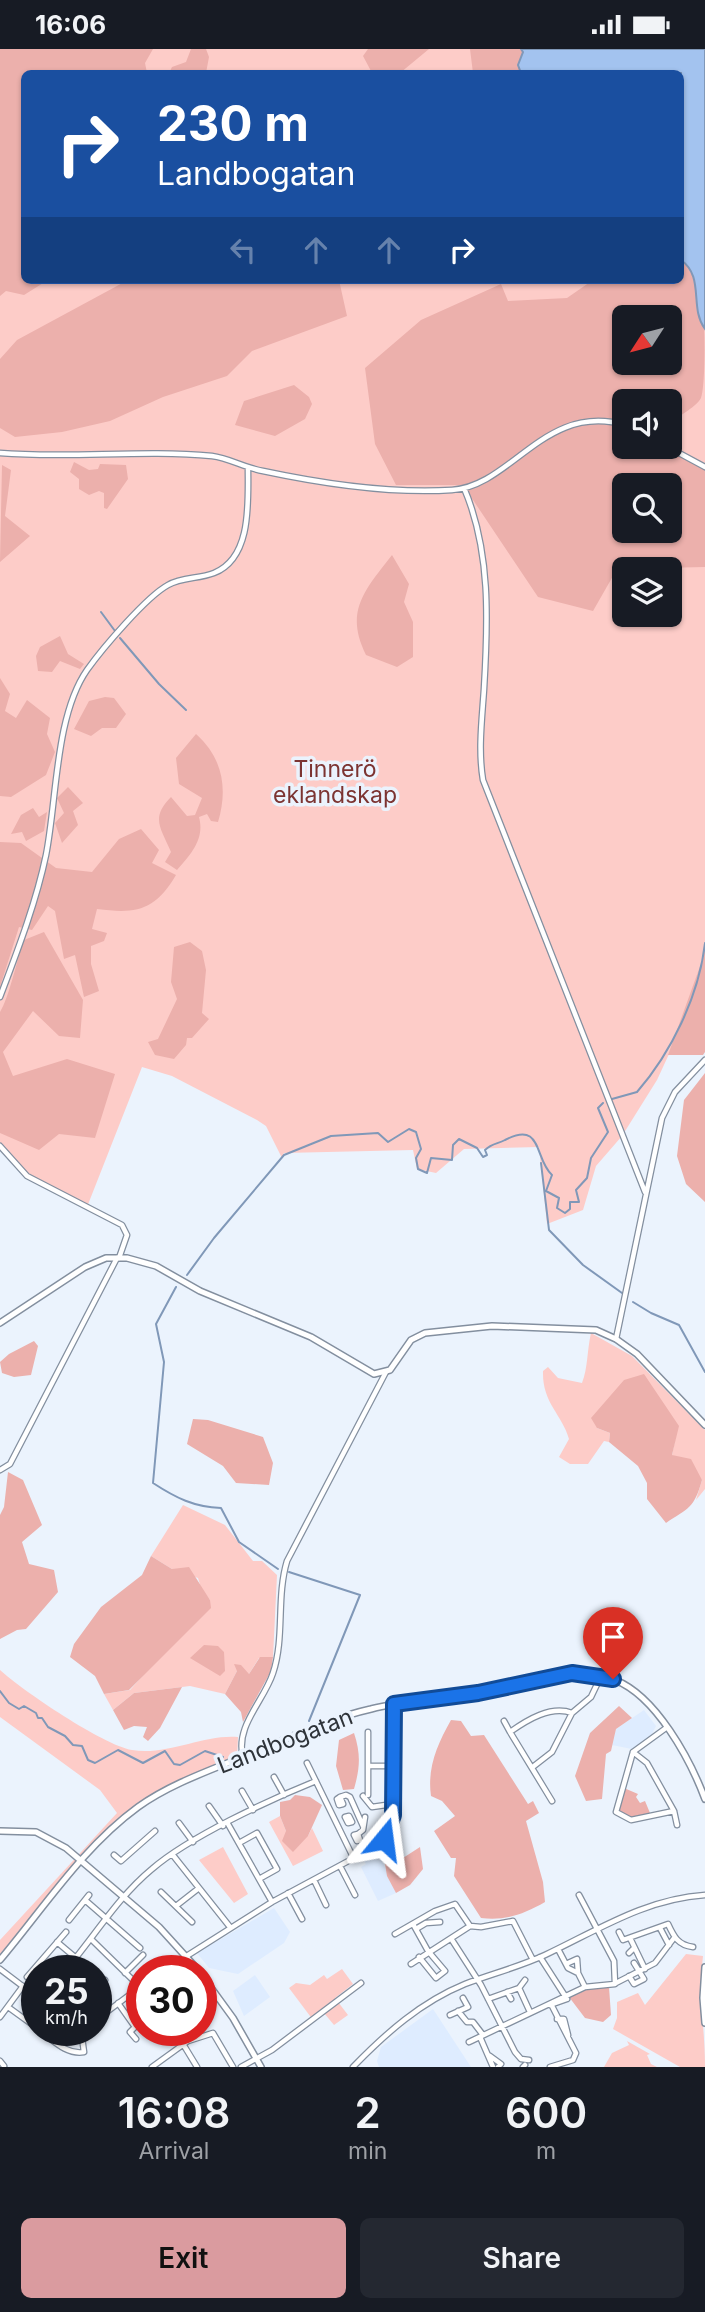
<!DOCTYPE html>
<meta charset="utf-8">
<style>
:root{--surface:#171b24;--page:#242831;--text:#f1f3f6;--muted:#9ea1a6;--accent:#da9b9f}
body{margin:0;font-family:Inter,sans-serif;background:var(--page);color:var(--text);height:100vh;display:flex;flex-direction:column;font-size:26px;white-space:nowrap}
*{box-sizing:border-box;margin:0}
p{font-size:23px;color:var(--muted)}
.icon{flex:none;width:38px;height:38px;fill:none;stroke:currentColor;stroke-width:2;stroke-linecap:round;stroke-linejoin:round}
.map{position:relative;height:2018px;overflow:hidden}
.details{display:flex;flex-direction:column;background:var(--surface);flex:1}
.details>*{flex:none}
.hud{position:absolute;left:21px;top:21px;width:663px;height:214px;border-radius:10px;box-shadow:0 2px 5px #0004;background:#1a4fa0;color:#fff;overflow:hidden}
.needle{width:46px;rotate:234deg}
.buttons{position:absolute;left:612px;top:256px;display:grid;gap:14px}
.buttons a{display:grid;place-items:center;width:70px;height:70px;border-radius:10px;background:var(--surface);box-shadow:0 2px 5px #0004;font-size:35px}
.speed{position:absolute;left:21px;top:1906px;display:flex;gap:14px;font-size:35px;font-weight:700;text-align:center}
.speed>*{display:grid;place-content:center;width:91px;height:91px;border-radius:50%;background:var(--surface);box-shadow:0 2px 5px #0004;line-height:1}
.speed small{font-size:18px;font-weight:400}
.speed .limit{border:10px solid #d22;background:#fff;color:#111}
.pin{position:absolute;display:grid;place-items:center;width:60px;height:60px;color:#fff;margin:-72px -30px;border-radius:50% 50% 50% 0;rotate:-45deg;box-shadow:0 0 7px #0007}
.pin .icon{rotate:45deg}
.me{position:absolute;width:77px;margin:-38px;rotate:16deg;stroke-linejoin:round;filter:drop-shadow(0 0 5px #0008)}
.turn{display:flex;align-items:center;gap:24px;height:147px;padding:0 21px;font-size:32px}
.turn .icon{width:91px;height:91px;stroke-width:2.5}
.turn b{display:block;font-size:49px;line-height:60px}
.lanes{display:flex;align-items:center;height:66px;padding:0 21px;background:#0003;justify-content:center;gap:35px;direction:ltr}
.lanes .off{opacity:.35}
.eta{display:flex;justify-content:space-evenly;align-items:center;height:119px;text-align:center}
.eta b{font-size:42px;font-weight:600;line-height:49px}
.cta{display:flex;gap:14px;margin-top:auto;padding:14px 21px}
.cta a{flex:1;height:80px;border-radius:10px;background:var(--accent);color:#111;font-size:28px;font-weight:600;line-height:80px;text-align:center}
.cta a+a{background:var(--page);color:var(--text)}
.status{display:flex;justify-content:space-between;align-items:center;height:49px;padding:0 35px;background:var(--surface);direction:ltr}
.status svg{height:19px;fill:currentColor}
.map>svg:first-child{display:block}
.built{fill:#deecff}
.green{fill:#fdccc8;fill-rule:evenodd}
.forest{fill:#ecb0ac;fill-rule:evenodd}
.water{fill:#a3c3ef;stroke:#8098b8;stroke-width:2}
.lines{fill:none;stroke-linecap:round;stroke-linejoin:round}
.stream{stroke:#8098b8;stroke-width:2}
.minor-casing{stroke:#838f9f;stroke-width:7}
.tertiary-casing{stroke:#838f9f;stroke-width:8}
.minor{stroke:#fff;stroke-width:4.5}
.tertiary{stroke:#fff;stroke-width:5}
.route-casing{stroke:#114b97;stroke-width:18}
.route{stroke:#1a73e8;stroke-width:12}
.labels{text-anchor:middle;stroke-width:7;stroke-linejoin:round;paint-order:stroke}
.park-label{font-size:23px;fill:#7c3432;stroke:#ebf3fd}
.street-label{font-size:23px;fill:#2e3339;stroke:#ebf3fd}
</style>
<div class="status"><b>16:06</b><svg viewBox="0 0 49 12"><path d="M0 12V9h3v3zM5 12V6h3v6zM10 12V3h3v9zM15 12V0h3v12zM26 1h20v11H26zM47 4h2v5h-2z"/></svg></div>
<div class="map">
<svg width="705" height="2018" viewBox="0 0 705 2018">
<rect width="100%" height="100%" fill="#ebf3fd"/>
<path class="built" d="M644,1661L656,1677L651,1687L632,1700L612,1696L616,1680Z
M379,1805L396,1844L378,1852L361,1818L366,1815L364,1812Z
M274,1859L290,1883L284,1894L238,1925L209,1919L197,1904Z
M255,1926L270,1948L244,1967L233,1942Z
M433,1960L471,2018H379L377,2012L381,1998Z"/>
<path class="green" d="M0,0H705V895L703,909L675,992L657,1031L622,1087L596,1117L583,1161L547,1175L539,1098L464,1100L436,1124L417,1120L413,1101L284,1104L282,1109L266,1077L257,1071L172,1027L142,1018L87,1158L30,1129L0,1098ZM24,24H681V231H24ZM625,268H670V313H625ZM625,352H670V397H625ZM625,436H670V481H625ZM625,520H670V565H625Z
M591,1284L632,1307L705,1381V1440L696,1451L702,1431L672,1406L678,1377L597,1379L610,1384L609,1393L604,1392L588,1415H570L559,1408L569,1390C562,1365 542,1354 543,1322L548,1318L558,1329L582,1334C588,1319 587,1301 591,1284Z
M183,1456L225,1476L253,1512H262L277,1526L273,1608L259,1609L249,1625L237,1622L225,1645L190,1637L134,1644L113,1661L104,1645L130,1641L210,1551L201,1539L198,1529L172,1520L151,1507Z
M0,1621C23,1642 103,1696 132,1701C167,1707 204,1685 238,1688L237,1708C190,1727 138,1749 102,1785C65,1822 33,1866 0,1905V1891L117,1764L100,1741L0,1668Z
M280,1767L286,1782L308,1787L312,1779L323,1802L293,1817L269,1773Z
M223,1798L248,1845L234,1854L199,1811Z
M686,1905L703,1907C698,1949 705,1978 705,2018H680L613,1980L617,1969V1953L638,1944L645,1956Z
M342,1920L353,1935L335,1949L348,1966L334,1976L324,1964L313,1971L289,1939L296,1934L310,1936L324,1926L327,1930Z
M627,1992L650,2005L647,2006L651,2015L657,2018H604L612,2004L629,1996Z"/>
<path class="forest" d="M0,0H153L145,14L147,24H24V231H48L24,246L6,242L0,247Z
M191,0H206L209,8L206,24H169L172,18L186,13Z
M368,0H429L400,24L371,22L363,7Z
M470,0H521L523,3L518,16L521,24H473Z
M681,211C699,222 696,241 697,259C697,266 702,273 704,279C705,290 705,339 701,349C694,361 677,365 670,379V352H625V397H663L705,420V518L617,520L593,562L538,548L463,436H396L375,395L365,319L421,271L501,235L508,252L567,249L593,231H681ZM625,268H670V313H625ZM625,436H670V481H625Z
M128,231H339L347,267L252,302L227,327L163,348L110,372L62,383L15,388L0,379V310L17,291Z
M294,336L309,348L312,355L305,370L275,387L235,376L244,352Z
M74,413L89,421L98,420L100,415L126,416L128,430L107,460L104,459V444L99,442L89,446L79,440V430L70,423Z
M2,416L11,421L5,467L30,487L0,513Z
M392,506L409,535L404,553L413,573V608L397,618L366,606C344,562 365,541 392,506Z
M60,587L68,605L84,615L80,620L60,612L52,623L38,622L36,607L40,598Z
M0,629L10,645L5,662L16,669L27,651L50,669L47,685L55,703L46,726L11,748L0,747Z
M105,648L114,649L126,665L116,679H102L91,687L74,680L89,652Z
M196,685C223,709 228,740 218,773L211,772L207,765L199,768C205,790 191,805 177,821L165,813L171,803C161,779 150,769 171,748L187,767L195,766L202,749L179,735L176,709Z
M68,738L83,754L73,762L78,776L62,794L55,774L64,764L57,749Z
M33,759L39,768L47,763L44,782L26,792L22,783L11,785L21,766Z
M141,780L159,801L152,814L176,826C155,862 136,865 97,860L92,880L107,884L104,892L91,897V915L99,942L84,948L75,906L64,910L55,862L48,857L32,881L19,878L0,938V793L21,794L56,819L92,823L119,790Z
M44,883L83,951L80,989L59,987L33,962L3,1003L13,1027L67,1010L115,1025L95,1089L59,1085L39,1101L0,1084V963C9,949 17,910 24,891Z
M190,893L202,902L206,921L202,964L209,970L192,989H187L186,996L174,1010L155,1006L148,993L158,990L177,950L171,933L174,898Z
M705,895V1003L703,1006H668L703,909Z
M705,1024V1153L686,1135L677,1107L684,1051Z
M34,1292L38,1297L31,1326L14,1328L2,1324L0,1313L9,1305Z
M644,1325L679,1377L672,1406L691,1410L702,1431C694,1460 688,1459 666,1474L647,1450V1434L638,1417L609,1393L610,1384L597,1379L591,1369L624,1331Z
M193,1370L208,1371L263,1388L273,1414L269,1436L236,1434L223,1417L187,1395Z
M8,1423L23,1431L42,1476L22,1493L29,1515L54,1521L58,1543L26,1580L17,1581L0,1590V1466L4,1458Z
M151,1507L172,1520L189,1518L210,1551L211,1559L129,1641L104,1645L95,1627L70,1608L74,1595L101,1558L142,1526Z
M204,1596L218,1597L224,1603L225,1622L220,1627L190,1609Z
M260,1608H273L271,1622L243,1673L241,1663L225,1645L237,1622L234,1615L241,1616L249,1625Z
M182,1638L160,1679L148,1692L143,1688L147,1678L134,1677L124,1681L113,1661L134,1644Z
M619,1657L632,1669L616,1680L611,1702L606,1705L602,1750L586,1752L575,1727L590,1684Z
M451,1671L461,1672L471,1687L484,1686L528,1755L533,1752L539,1764L526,1772L543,1833L545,1853C524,1865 506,1872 481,1869L454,1827L456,1809H451L434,1782L455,1767L442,1752L431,1747C427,1719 437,1696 451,1671Z
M354,1684C361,1705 360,1719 354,1740L343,1741L336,1717L339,1691Z
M624,1739L638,1745L636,1748L640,1754L645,1752L650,1764L631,1769L619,1762Z
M295,1746L310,1748L322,1756L308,1787L293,1803L282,1792L286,1782L280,1767V1753L290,1751Z
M420,1798L423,1820L410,1836L396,1844L387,1827L385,1815L395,1806L403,1809Z
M587,1936L609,1938L611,1966L603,1973L585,1969L566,1944Z"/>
<path class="water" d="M521,0H705V280C689,259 705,228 681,211V24H521L518,16L523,3Z"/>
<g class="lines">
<path class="stream" d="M101,563L115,582
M120,589L159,635L186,661
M612,1050L637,1043C671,1004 699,947 705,894
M541,1114L549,1181L583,1216L622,1244
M187,1226L214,1189L284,1106L331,1087L378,1084L388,1093L409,1080L416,1083L421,1100L416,1109L418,1120L427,1124L431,1109L452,1111L453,1096L459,1090L477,1099L483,1108L487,1106L485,1101C492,1094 498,1095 505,1091C543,1071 534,1110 552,1126L546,1142L559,1149L557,1159L565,1164L570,1160V1153H579L576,1141L587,1129L591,1109L608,1083L598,1059L603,1054
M176,1238L156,1275L164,1313L153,1434C176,1449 194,1458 221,1459L239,1493L278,1520
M633,1253L651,1264L679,1276L705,1323
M289,1523L360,1546L309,1672
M0,1642L9,1654L19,1660L24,1657L36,1664L38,1669H42L48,1678L65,1687L73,1696L82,1697L88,1711L95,1714L118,1701L143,1714L165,1702L174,1715L180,1716L205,1702L223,1708"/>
<defs>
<path id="minor" d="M666,397L705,418
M0,404C70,410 142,400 212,407C229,409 245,419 263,422C324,435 389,445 452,441C512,437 545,353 625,376
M464,439C491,502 488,573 484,640C482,670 478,701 483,731L645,1143
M0,948C17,903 36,854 46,806C57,751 55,667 87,621C102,600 146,548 168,536C182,528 199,530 214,524C252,509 248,453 248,419
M0,1097L27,1127L122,1176L127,1186L119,1209
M616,1290L662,1069L675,1043L705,1011
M0,1421L10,1415L117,1209
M504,1672L510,1683
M368,1683V1746
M633,1703L647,1714L674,1762L631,1771L616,1763L633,1703L666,1679
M243,1708C235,1677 264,1652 273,1624C285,1588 276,1549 287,1512L386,1323
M307,1714L354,1810
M368,1717H394
M534,1717L552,1703L572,1664
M274,1728L284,1746
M242,1742L253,1761
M363,1747L372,1758L393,1755
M340,1748L346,1746L350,1748L363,1777
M340,1748L343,1755L339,1756L337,1750Z
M552,1752L510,1683C527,1671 551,1656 572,1664L591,1648L601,1627
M209,1757L223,1777
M674,1762L677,1776
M349,1767L352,1773L348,1774L345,1768Z
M179,1774L193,1793
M228,1775L272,1853
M358,1785L360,1791L357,1792L354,1786Z
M358,1785L363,1781L365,1768
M239,1794L257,1784L277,1820L259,1830
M172,1805L230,1878
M114,1806L121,1812L155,1782
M340,1817L355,1846
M314,1831L326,1856
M161,1843L192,1873
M288,1844L302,1870
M89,1846L85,1851L140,1899
M176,1857L199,1839
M69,1871L85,1851
M413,1875L428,1902L445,1922L436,1929L419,1908
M660,1879L669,1896
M416,1880L426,1874L440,1873
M619,1883L623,1891L668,1875C674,1888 678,1896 693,1898
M395,1885L435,1862L455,1855L470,1877
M630,1889L645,1920
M92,1891L140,1938
M452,1891L481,1936L515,2003L521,2010L529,2011
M57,1893L76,1909
M558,1900L568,1919L578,1924L585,1938
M629,1904L634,1899
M540,1908L567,1950L550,1956
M411,1915L470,1877L481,1878L513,1872L533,1911
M566,1915L577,1910L578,1924
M69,1917L75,1922
M0,1920L37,1948
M65,1922C94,1888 118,1848 152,1820C189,1788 269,1751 316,1732
M163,1922L272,1853L380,1795L393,1766L394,1655
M125,1924L143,1906
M629,1927L634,1935L644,1930L634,1914
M27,1928L66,1883
M525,1931L519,1939L530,1963
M616,1934L655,1914L674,1889
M96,1937L105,1931
M507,1943L511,1950
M488,1950L519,1939
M118,1954L135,1978L130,1983L136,1990
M8,1958L37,1979
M458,1962L467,1973H473L483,1986
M450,1966L468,1958L463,1949
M0,1968L23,1937
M557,1970H564L568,1986
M96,1971L140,1938
M39,1981C53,1991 66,2006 84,2003L81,1981
M480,1988L493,2018
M469,1993L585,1938L615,1935L614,1912L579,1846
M183,1995L197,2018
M490,2007L501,2015L498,2018
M0,2012L4,2017
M152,2018L188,1992L213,1984L233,2018
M241,2018L272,2001L361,1934
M353,2018C386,1984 421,1953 465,1935C491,1925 519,1918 545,1906C598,1881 645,1850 705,1846
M523,2018L525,2016
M550,2018L573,2011L576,2004L552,1957"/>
<path id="tertiary" d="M0,1274L85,1218L106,1209H127L156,1217L200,1242L311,1288L374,1325L390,1321L411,1291L425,1284L492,1277L596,1281L616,1290L637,1305L705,1376
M0,1782L36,1783L66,1799L159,1878L199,1922
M0,1911C43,1860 83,1798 138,1758C173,1733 217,1719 257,1702C294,1687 331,1669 371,1660C407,1651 444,1650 480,1643C524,1635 571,1613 615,1631C656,1647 690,1710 705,1750
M705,1918L703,1949L705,1974
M201,1925L233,1969L261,2018"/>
</defs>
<use href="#minor" class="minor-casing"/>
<use href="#tertiary" class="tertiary-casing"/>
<use href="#minor" class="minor"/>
<use href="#tertiary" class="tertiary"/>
</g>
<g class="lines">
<defs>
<path id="route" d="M384,1790L393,1766L394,1655L478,1644L572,1624L613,1630"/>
</defs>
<use href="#route" class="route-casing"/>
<use href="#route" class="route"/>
</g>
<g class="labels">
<g class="park-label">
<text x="335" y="728">Tinnerö<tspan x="335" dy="26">eklandskap</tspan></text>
</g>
<g class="street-label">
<text transform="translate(285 1692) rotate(-21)" y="8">Landbogatan</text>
</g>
</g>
</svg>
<div class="buttons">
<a><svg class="needle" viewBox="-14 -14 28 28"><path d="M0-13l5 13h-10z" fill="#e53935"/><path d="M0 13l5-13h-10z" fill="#9ea1a6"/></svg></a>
<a><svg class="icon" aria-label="sound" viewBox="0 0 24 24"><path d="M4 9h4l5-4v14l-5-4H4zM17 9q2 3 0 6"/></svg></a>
<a><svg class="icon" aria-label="search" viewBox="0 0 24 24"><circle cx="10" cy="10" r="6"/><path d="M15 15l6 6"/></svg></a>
<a><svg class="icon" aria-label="layers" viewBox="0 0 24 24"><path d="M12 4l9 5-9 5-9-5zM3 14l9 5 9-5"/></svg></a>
</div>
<div class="speed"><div>25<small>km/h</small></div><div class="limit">30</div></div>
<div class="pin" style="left:613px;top:1630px;background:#d93025"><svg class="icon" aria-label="arrive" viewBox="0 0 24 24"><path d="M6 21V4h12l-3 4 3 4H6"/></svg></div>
<svg class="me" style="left:384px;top:1790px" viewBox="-20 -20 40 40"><path d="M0-17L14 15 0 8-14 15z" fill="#1a73e8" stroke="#fff" stroke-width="4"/></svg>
<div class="hud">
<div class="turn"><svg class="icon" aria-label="right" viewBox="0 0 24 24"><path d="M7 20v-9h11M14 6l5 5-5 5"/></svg><div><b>230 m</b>Landbogatan</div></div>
<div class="lanes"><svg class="icon off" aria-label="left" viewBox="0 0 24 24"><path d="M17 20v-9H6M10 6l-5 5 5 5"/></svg><svg class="icon off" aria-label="ahead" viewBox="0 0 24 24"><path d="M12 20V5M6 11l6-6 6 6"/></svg><svg class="icon off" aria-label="ahead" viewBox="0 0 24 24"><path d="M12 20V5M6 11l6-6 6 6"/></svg><svg class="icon" aria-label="right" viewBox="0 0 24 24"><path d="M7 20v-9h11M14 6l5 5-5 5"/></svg></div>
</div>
</div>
<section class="details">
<div class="eta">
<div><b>16:08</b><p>Arrival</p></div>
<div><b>2</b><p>min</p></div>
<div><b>600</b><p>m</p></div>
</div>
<div class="cta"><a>Exit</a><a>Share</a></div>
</section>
